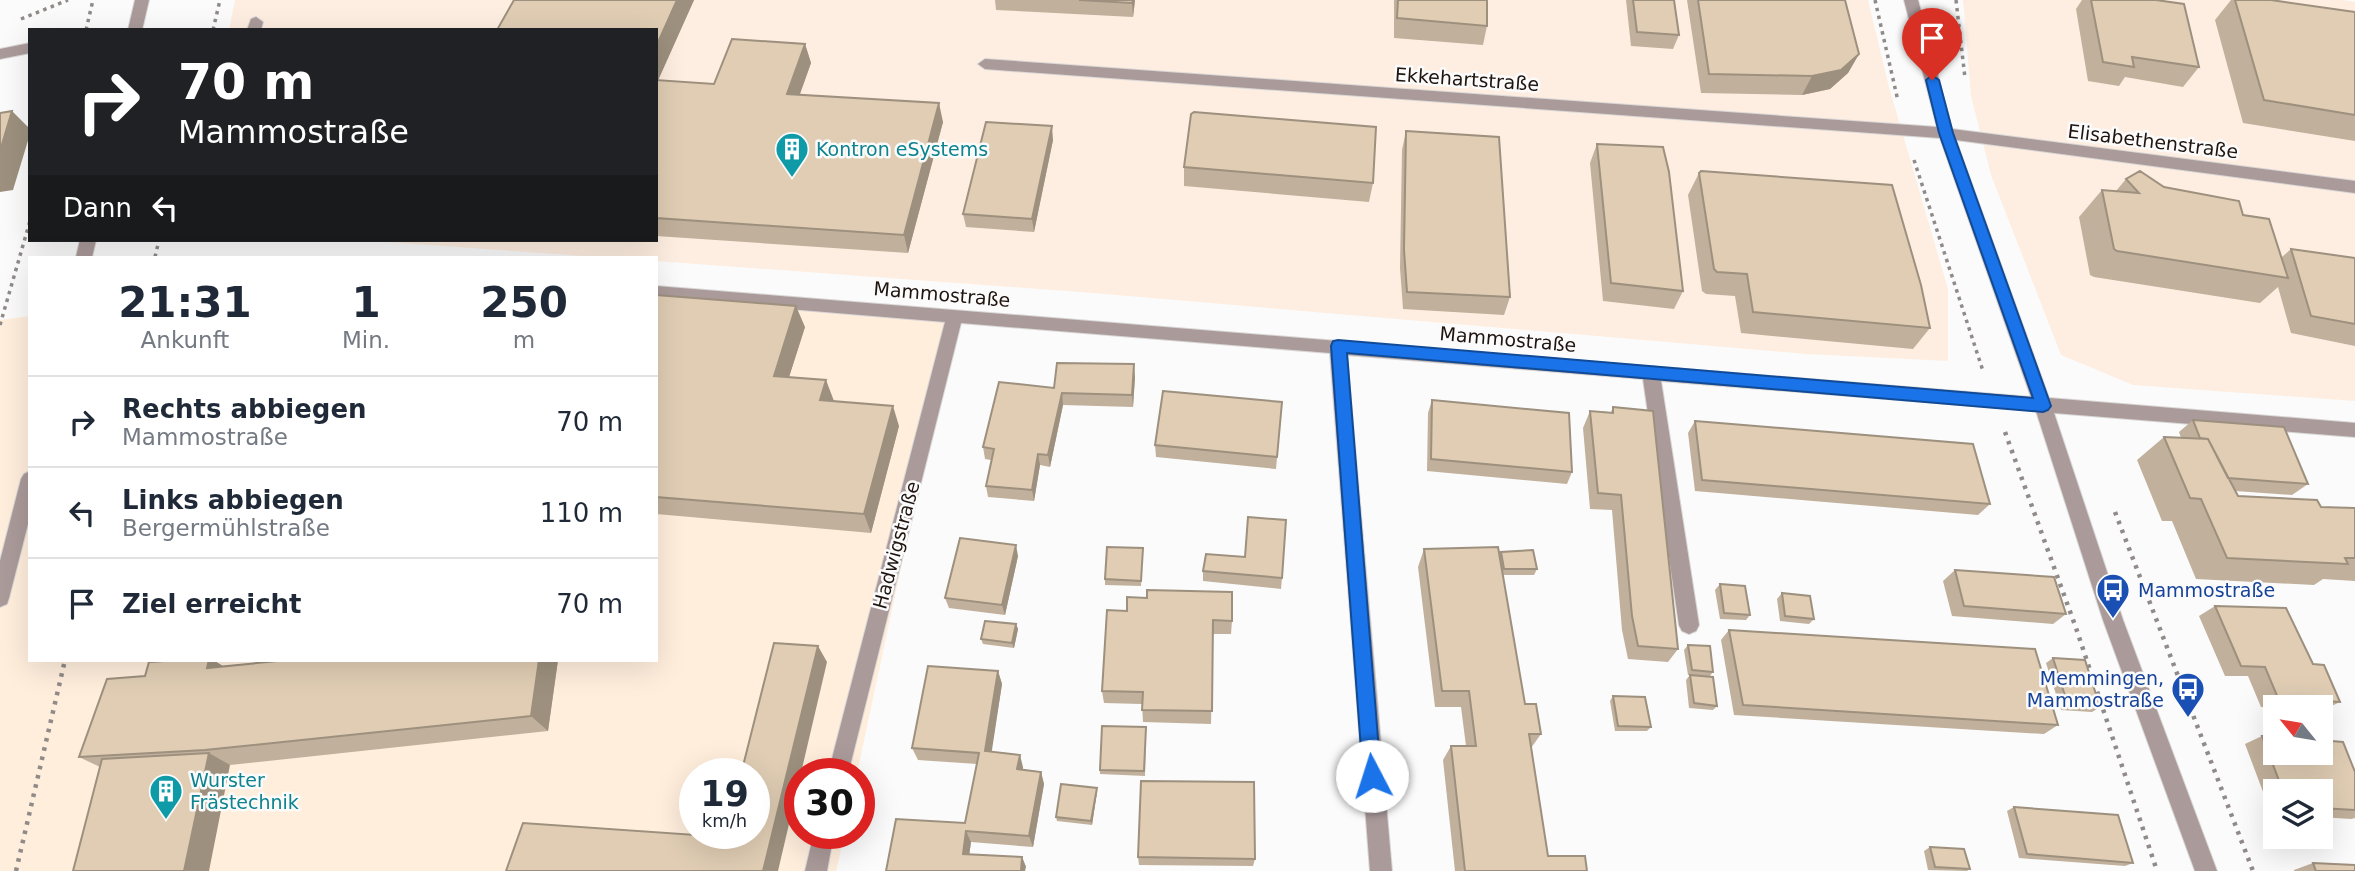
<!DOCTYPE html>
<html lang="de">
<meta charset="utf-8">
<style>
:root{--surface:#fff;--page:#f6f6f7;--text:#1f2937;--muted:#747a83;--line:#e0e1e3}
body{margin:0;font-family:"DejaVu Sans",sans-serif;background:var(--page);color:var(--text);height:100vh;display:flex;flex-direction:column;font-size:26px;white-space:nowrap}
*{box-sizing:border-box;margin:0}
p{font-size:23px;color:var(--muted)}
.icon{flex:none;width:38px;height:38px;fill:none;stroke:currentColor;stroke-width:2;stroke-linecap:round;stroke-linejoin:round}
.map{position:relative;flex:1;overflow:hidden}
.sheet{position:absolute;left:28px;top:256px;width:630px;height:406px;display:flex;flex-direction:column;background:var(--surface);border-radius:0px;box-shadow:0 7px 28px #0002}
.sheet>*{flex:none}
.top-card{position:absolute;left:28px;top:28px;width:630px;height:214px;border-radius:0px;box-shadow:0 7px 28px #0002;background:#202124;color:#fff;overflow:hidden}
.needle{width:46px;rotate:300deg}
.tools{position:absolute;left:2263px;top:695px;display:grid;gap:14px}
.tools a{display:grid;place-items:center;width:70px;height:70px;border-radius:0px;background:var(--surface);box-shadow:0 7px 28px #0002;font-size:35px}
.speed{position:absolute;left:679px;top:758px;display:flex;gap:14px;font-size:35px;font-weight:700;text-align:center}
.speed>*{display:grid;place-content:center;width:91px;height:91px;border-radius:50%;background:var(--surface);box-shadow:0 7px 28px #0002;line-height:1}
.speed small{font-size:18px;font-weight:400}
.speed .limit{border:10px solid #d22;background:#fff;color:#111}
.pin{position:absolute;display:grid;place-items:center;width:60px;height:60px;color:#fff;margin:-72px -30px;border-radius:50% 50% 50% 0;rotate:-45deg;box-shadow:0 0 7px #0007}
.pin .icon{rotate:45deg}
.me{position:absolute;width:77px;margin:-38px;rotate:355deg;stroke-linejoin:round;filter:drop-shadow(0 0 5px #0008)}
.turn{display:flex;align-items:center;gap:24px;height:147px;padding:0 35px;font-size:32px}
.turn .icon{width:91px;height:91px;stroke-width:2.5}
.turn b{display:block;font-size:49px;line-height:60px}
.then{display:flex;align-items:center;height:66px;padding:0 35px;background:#0003;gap:14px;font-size:26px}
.eta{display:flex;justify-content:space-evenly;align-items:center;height:119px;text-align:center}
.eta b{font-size:42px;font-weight:700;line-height:49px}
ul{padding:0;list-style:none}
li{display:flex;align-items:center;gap:21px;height:91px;padding:0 35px;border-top:2px solid var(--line)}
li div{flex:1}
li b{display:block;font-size:26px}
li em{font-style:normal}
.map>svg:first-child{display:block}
.commercial{fill:#feeee1}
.industrial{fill:#ffeedc;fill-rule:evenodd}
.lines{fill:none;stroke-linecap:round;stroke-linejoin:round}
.minor-casing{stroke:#d8d6d5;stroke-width:2}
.path-far1{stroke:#908a88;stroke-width:3.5;stroke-dasharray:3.5 4.5;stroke-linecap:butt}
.path{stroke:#908a88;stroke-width:4.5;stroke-dasharray:3.5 6;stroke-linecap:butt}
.minor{fill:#aa9a9a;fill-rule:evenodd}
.wall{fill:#c1b09b}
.shaded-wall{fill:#9d907e}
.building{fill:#e0cdb4;stroke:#9d907e;stroke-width:2}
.route{fill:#1a73e8;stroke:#114b97;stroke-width:2}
.labels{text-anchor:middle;stroke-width:5;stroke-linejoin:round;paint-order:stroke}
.street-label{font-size:19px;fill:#1f140f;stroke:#fbfbfb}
.culture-label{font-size:19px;fill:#0d838f;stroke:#fbfbfb;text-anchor:start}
.transit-label{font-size:19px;fill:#164399;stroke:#fbfbfb;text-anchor:start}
</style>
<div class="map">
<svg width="2355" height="871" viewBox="0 0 2355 871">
<rect width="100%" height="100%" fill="#fbfbfb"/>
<path class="commercial" d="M235,0H1868L1889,87L1948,289V361L1806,354L1093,293L656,261V257H598L358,240H656V30H229Z
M1963,0H2343L2355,2V401L2133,385L2061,355L1991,175L1971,96Z"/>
<path class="industrial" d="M656,303L955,316L857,773L800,774V833H845L836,871H0V320L30,316V660H656ZM695,774H754V833H695Z"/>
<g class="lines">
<defs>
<path id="minor" d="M135,0H149L142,30H128Z
M1904,0H1918L1952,129L2355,181V193L1956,140L2049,398L2355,423V437L2054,413L2123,620L2217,871H2195L2103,620L2036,411L1661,381L1699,625L1696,631L1689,634L1682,631L1679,625L1643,379L1347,355L1392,871H1370L1330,353L961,323L848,774H828L945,322L656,298V286L2031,397L1940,138L985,69L978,64L985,59L1937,127Z
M256,17L263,22L261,30H247L251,19Z
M30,43V53L0,59V49Z
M80,240H96L92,257H76Z
M30,471V516L9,598L7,604L0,607V561L21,479L24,474Z
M814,833H834L827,871H805Z"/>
</defs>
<use href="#minor" class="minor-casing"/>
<path class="path-far1" d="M1875,0L1898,101
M1956,0L1965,78
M21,19L68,0
M86,30L93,0
M213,30L220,0
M1914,160L1983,371
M155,257L159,240
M0,325L30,221"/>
<path class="path" d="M2005,432L2076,628L2157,871
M2115,512L2253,871
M16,871L65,660"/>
<use href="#minor" class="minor"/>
</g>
<path class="wall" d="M514,0H694L658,80L714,84L805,44L811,63L800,94L943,122L908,253L656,236V30Z
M995,0H1135L1133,17L996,10Z
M1394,0H1487V26L1483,45L1394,38Z
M1626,0H1674L1679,35L1673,49L1631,46Z
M1687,0H1845L1859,54L1848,73L1830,89L1802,95L1701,93Z
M2082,0H2156L2199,67L2183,87L2125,77L2119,86L2088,81L2076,9Z
M2231,0H2271L2355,12V141L2243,123L2215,20Z
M1406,131L1510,297L1504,315L1403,309L1400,268L1402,150Z
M1053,140L1034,232L966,227L963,214Z
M1597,144L1683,291L1674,309L1603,301L1590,163Z
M1184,167L1373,183L1369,202L1184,186Z
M1699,173L1930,328L1913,349L1741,333L1735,296L1706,294L1702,291L1688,195Z
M2126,179L2164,187L2243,215L2282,257L2291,249L2355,258V346L2291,333L2278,287L2260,303L2094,277L2090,275L2079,217L2102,190L2116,191Z
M656,295L805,327L789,377L834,401L899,426L871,533L656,514Z
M1135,377L1133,407L1063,405L1050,467L1040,465L1034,501L988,497L986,486L991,460L985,459L983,447L1054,388Z
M1432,400L1572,472L1567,484L1427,471L1428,413Z
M1282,402L1276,469L1156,457L1155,445Z
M1613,407L1678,649L1668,662L1628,659L1622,630L1612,510L1590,509L1583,428L1590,411L1611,412Z
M2193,420L2308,484L2292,495L2235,491L2238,496L2321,507L2355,508V581L2323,579L2314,585L2196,579L2172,521H2162L2137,460L2164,437L2181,438L2179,432Z
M1695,421L1990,504L1978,515L1695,491L1688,433Z
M1143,548L1141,586L1105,585V579Z
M1424,549L1499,554L1501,552L1537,569L1534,575H1503L1525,704L1541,734L1531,748L1548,856L1587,871H1455L1443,760L1451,746H1466L1461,707H1435L1418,567Z
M1018,556L1005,615L949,608L945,598Z
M1955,570L2066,614L2053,624L1952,616L1943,581Z
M1203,571L1282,578L1281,589L1203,581Z
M1720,584L1750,615L1746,620L1720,619L1715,590Z
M1782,593L1814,619L1809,624L1780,621L1777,599Z
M2215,606L2313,664L2340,702L2321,711L2320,707L2275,708L2261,707L2248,676H2225L2199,616Z
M1127,611L1232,621L1231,634H1213L1211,724L1143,722L1142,704L1104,703L1102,691Z
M1016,624L1018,629L1014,648L983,644L981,639Z
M1729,630L2058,725L2044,734L1734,715L1721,640Z
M1688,645L1713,672L1709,677L1717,706L1713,710L1689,708L1686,680L1690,675H1688L1684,650Z
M2053,658L2100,707L2092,712L2061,710L2046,663Z
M180,660H213L223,666L288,660H558L548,731L230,765L100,767L79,757L145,676Z
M998,671L1002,684L991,752L1023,767V770L1041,772L1044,784L1033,847L971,842L969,855L1022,857L1026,867L886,871L965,823L977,764L918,760L912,748Z
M1613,696L1651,727L1647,731H1615L1610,701Z
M1146,732L1145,776L1100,774V770Z
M2262,736L2355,772V818L2351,819L2320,817V791H2275V814L2271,813L2245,744Z
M1097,788V792L1092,825L1057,821L1056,817Z
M2014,807L2133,863L2125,866L2019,858L2007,811Z
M1930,847L1970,869L1967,871L1928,870L1924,851Z
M1138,857L1255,859L1253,866L1139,865Z
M2313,863L2355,871H2294V870Z"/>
<path class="shaded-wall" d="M677,0H694L656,85V47Z
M1133,0H1135L1133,17L1132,3Z
M805,44L811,63L793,113L787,94Z
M1859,54L1848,73L1830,89L1802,95L1812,76Z
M939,103L943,122L908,253L904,235Z
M12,111L30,129V134L13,190L0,192V151Z
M1052,126L1053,140L1034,232L1032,219Z
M796,306L805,327L783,396L774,376Z
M1134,364L1135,377L1133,407L1132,395Z
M826,380L834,401L828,420L820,400Z
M1062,393L1063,405L1050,467L1048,455Z
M893,406L899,426L871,533L864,514Z
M1038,454L1040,465L1034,501L1032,490Z
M1016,545L1018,556L1005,615L1002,605Z
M1016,624L1018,629L1014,648L1012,643Z
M818,646L827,662L778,871H763Z
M209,660H213L234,673L207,668Z
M539,660H558L548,731L531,716Z
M998,671L1002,684L990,763L985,751Z
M209,753L230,765L209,871H184Z
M1020,755L1023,767L1020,781L1017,769Z
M1041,772L1044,784L1033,847L1029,836Z
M1097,788V792L1092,825L1091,821Z
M966,831L971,842L968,864L963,854Z
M1022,857L1026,867L1025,871H1021Z"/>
<path class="building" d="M514,0H677L656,47V30H497Z
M1079,0H1133L1132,3Z
M1398,0H1487V26L1397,18Z
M1633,0H1674L1679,35L1637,32Z
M1698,0H1845L1859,54L1841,70L1812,76L1709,74Z
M2091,0H2156L2184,4L2199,67L2132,57L2134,67L2103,62Z
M2235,0H2271L2355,12V115L2264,100Z
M732,39L805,44L787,94L939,103L904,235L656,218V80L714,84Z
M12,111L0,151V113Z
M1194,112L1376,127L1373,183L1184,167L1191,114Z
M986,122L1052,126L1032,219L963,214Z
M1406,131L1499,137L1510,297L1407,292L1404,250Z
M1597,144L1663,147L1669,172L1683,291L1611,283Z
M1701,171L1892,185L1921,285L1930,328L1753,312L1747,274L1717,272L1714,269L1699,173Z
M2140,171L2164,187L2239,201L2243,215L2269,219L2288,278L2117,251L2114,249L2102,190L2139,193L2126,179Z
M2291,249L2355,258V324L2311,316Z
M656,295L796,306L774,376L826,380L820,400L893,406L864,514L656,497Z
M1057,363L1134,364L1132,395L1062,393L1048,455L1038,454L1032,490L986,486L994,449L983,447L999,382L1054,388Z
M1163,391L1282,402L1277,457L1155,445Z
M1432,400L1569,413L1572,472L1431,459Z
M1613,407L1653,411L1678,649L1638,646L1632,616L1621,495L1598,493L1590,411L1613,413Z
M2193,420L2284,427L2308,484L2228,478L2208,439L2200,438Z
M1695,421L1973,444L1990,504L1702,480Z
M2164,437L2208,439L2238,496L2317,500L2321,507L2355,508V558H2345L2348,564L2227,558L2201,499L2190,498Z
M1248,517L1286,520L1282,578L1203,571L1206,554L1245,557Z
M960,538L1016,545L1002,605L945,598Z
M1107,547L1143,548L1141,581L1105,579Z
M1498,547L1525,704H1536L1541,734H1529L1548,856H1585L1587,871H1465L1451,746H1476L1469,691H1442L1424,549Z
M1533,550L1537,569H1504L1501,552Z
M1955,570L2054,577L2066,614L1964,606Z
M1720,584L1745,586L1750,615L1724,613Z
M1147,590L1232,592V621L1213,620L1212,711L1142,710L1143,692L1102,691L1107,610L1127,611V597L1147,598Z
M1782,593L1810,596L1814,619L1785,616Z
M2215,606L2286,608L2313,664L2324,665L2340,702L2278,698L2265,667L2241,666Z
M985,621L1016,624L1012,643L981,639Z
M1729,630L2035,649L2058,725L1743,705Z
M774,643L818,646L763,871H506L523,823L724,837L725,833H754V774H741Z
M1688,645L1710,646L1713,672L1692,670Z
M2053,658L2085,660L2100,707L2068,705Z
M180,660H209L207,668L288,660H539L531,716L205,750L79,757L107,679L145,676L149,662Z
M928,666L998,671L985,751L1020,755L1017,769L1041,772L1029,836L966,831L963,854L1022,857L1021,871H886L896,819L965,823L979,753L912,748Z
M1690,675L1713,677L1717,706L1694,703Z
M1613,696L1645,697L1651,727L1618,726Z
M1102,726L1146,727L1144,771L1100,770Z
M2262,736L2275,737V752H2320V740L2343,742L2355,772V810L2320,808V791H2283Z
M209,753L184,871H73L102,759Z
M1141,781L1254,782L1255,859L1138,857Z
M1061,784L1097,788L1091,821L1056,817Z
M2014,807L2118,815L2133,863L2027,854Z
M1930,847L1964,849L1970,869L1935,867Z
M2313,863L2355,865V871H2316Z"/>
<path class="route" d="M1932,75L1939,80L1953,133L2051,406L2048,410L2043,412L1347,353L1381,776L1379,782L1372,785L1365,782L1363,776L1331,346L1333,341L1338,340L2033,398L1939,133L1926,80Z"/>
<defs>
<symbol id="building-pin" viewBox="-11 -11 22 30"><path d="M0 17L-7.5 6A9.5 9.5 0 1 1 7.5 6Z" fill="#0f9aa8" stroke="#fbfbfb"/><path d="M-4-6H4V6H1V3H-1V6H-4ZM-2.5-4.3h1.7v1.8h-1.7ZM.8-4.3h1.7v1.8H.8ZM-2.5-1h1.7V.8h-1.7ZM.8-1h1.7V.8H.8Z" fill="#fff"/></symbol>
<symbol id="bus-pin" viewBox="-11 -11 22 30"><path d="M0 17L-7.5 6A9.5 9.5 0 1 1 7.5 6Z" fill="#1a4fb4" stroke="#fbfbfb"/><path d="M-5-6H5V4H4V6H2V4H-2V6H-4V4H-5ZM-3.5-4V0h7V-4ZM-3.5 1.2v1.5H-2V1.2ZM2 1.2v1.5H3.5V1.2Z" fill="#fff"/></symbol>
</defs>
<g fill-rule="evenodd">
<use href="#building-pin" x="773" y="130" width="38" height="52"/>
<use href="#bus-pin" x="2094" y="571" width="38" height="52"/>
<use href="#bus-pin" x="2169" y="670" width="38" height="52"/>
<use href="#building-pin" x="147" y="772" width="38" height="52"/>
</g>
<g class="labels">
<g class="street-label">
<text transform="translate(1467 79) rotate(4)" y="7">Ekkehartstraße</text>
<text transform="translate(2153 141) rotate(7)" y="7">Elisabethenstraße</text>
<text transform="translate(942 294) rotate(5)" y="7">Mammostraße</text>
<text transform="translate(1508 339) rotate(5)" y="7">Mammostraße</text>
<text transform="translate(896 545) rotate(-75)" y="7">Hadwigstraße</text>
</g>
<g class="culture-label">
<text x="816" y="156">Kontron eSystems</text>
<text x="190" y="787">Wurster<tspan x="190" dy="22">Frästechnik</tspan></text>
</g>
<g class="transit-label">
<text x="2138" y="597">Mammostraße</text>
<text x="2164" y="685" text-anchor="end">Memmingen,<tspan x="2164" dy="22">Mammostraße</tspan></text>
</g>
</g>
</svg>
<div class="tools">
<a><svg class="needle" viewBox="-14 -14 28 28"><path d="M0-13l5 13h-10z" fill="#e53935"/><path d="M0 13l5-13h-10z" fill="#747a83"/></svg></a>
<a><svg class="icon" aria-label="layers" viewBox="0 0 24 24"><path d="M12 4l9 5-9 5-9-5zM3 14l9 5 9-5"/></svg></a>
</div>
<div class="speed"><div>19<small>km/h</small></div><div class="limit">30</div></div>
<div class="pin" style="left:1932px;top:80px;background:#d93025"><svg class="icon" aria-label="arrive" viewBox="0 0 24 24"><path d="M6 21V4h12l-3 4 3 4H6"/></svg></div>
<svg class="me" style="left:1372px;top:776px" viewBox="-20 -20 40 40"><circle r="19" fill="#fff"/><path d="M0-13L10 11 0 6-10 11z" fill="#1a73e8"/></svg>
<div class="top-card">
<div class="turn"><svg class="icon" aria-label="right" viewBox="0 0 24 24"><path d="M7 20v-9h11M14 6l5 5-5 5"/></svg><div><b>70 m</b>Mammostraße</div></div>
<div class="then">Dann<svg class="icon" aria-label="left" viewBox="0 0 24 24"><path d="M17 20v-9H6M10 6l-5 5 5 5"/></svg></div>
</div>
<section class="sheet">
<div class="eta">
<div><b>21:31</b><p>Ankunft</p></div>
<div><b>1</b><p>Min.</p></div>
<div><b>250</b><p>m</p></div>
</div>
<ul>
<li><svg class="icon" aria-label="right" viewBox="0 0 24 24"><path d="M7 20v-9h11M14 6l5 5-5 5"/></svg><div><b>Rechts abbiegen</b><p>Mammostraße</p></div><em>70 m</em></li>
<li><svg class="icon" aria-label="left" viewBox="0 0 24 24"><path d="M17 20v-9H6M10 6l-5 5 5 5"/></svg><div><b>Links abbiegen</b><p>Bergermühlstraße</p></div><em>110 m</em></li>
<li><svg class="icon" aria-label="arrive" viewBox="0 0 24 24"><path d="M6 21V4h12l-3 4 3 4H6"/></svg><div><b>Ziel erreicht</b></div><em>70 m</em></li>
</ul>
</section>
</div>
